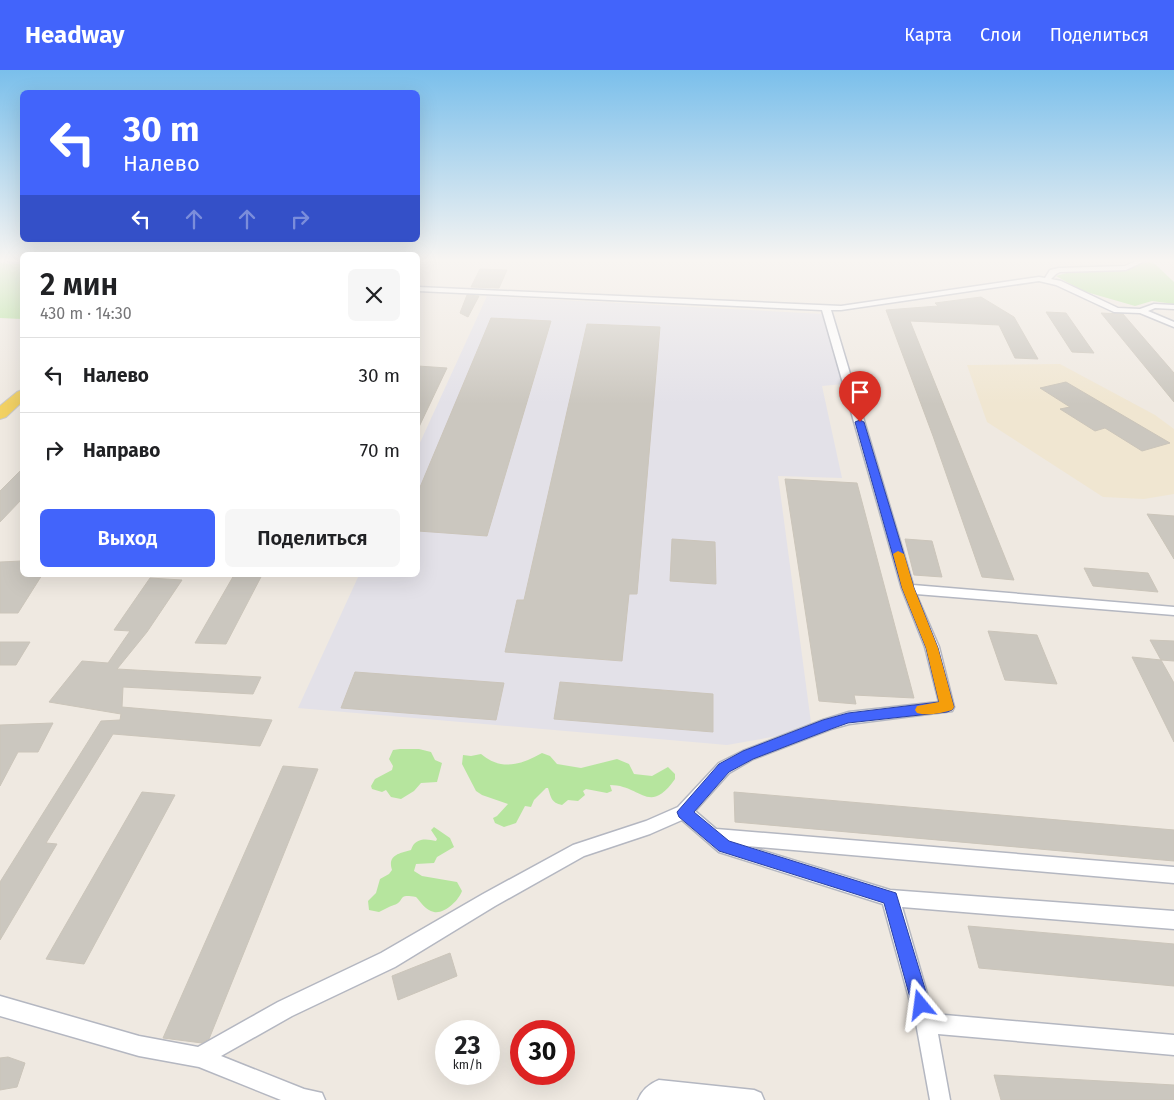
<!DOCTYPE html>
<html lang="ru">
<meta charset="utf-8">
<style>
:root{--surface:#fff;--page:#f6f6f6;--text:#202124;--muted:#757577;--line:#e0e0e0;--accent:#4264fb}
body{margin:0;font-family:"Fira Sans",sans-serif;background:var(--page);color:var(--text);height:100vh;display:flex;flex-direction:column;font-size:19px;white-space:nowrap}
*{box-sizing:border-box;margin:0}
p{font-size:16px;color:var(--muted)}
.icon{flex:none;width:28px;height:28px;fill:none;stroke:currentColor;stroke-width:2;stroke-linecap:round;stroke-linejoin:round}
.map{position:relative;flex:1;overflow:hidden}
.drawer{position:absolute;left:20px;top:182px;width:400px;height:325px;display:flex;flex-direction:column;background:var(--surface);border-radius:8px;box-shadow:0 5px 20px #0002}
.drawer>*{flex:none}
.guide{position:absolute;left:20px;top:20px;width:400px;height:152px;border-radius:8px;box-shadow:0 5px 20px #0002;background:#4264fb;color:#fff;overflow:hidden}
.speed{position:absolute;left:435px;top:950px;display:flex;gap:10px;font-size:25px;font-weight:700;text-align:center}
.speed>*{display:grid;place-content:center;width:65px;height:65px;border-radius:50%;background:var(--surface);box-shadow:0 5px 20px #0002;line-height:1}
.speed small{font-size:12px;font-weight:400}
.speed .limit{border:8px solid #d22;background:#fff;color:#111}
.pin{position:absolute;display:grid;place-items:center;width:42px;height:42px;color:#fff;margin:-51px -21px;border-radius:50% 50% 50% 0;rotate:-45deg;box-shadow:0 0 5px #0007}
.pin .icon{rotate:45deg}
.me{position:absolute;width:55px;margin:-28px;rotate:344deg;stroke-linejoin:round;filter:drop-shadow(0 0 4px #0008)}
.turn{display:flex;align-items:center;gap:18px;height:105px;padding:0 20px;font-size:22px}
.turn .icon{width:65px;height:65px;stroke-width:2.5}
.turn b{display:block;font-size:35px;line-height:42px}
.lanes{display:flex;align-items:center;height:48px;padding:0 20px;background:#0003;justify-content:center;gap:25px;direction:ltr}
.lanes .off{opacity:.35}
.round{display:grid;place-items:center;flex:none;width:52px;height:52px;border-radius:8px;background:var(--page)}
.summary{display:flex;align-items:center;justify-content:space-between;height:85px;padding:0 20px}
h1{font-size:30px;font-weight:600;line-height:38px}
.action{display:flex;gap:10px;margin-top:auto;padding:10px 20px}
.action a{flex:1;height:58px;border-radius:8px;background:var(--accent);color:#fff;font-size:20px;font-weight:600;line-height:58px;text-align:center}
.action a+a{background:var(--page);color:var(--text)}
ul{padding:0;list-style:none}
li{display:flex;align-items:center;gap:15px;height:75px;padding:0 20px;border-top:1px solid var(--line)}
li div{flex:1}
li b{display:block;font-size:19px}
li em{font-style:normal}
header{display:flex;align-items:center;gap:30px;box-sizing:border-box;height:70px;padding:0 25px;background:var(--accent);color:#fff}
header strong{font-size:24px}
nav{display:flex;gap:28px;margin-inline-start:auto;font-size:18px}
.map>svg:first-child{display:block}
.industrial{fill:#e3e1e8}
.education{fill:#f0e6d1}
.green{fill:#b6e59e}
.building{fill:#cbc7bf;stroke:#cbc5ba}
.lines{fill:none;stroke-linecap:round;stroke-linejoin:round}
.street-casing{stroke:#b4b7c1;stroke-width:3}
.primary-casing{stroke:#c9c9c9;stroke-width:2}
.street{fill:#fff;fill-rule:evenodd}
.primary{fill:#f2d163;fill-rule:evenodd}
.route{fill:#4264fb;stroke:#2b41a3}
.slow{fill:#f59e0b}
</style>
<header>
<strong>Headway</strong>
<nav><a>Карта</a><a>Слои</a><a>Поделиться</a></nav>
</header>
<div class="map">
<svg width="1174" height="1030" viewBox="0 0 1174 1030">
<rect width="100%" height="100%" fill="#efe9e1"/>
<path class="industrial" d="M487,226L823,244L843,314L822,316L842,408L778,406L812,660L727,675L298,638L359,505H418V377Z"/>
<path class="education" d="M1060,294L1155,345L1174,359V424L1144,429L1103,427L987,352L967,295Z"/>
<path class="green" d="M1148,192L1155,194L1174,212V234L1152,231L1135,236L1083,221L1056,206L1077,200L1126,199Z
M0,193L22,194V249L0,248Z
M400,679H419L431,682L435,690L442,693L437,712L421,713L414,721L401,729L391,727L386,720L382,722L372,719L371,716L375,709L392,700L393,696L389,689L393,680Z
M542,683L550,686L557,694L581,698L617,689L629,694L634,704L652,706L668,697L675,704V709C649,746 641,715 610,715L612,721L607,723L586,719L583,721L585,725L578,731L568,730L562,735C551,733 551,727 548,718H546L534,730L531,737L525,736L516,753L504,757L495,753L493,748L497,746L508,734L482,725L476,721L462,694L463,685L471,686L481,684C501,701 521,695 542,683Z
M434,757L450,768L454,777L437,787L434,793L416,794L414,801L422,806L457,812L462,821C459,830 445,844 434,842C425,840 421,832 416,827C396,823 406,831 394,835C388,837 385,839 379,842L369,840L368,831L376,823L380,809L389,804L392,800C387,785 400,783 411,780C415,767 427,769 436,771L437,769L431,760Z"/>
<path class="building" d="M480,199L507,200L499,218L471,217Z
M467,225L479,226L468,247L460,243Z
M981,227L1014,247L1038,289L1015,288L999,255L910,251L1014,510L982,507L933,366L886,240L938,236L935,233Z
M1046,242L1066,243L1094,283L1072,282Z
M1101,243L1123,244L1174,303V332Z
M491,248L551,251L487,466L418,461V422Z
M587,254L660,257L637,524H629L622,591L505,582L517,530H524Z
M418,296L447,298L418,359Z
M1066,312L1170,373L1142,381L1105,358L1095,361L1060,339L1070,337L1040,318Z
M22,399V429L0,452V421Z
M785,409L857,413L914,628L854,625L856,634L819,631Z
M1147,444L1174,446V489Z
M672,469L715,472L716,514L670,511Z
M905,469L932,471L942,507L914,505Z
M22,491V505H42L18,543H0V492Z
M1084,498L1148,503L1158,522L1093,516Z
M234,505H262L226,574L195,573Z
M150,508L182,510L147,562L117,599L261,607L253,624L123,617L122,637L272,650L260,676L113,664L46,773L57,774L0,870V812L101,651L120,650L121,644L49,632L82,591L108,593L130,561L114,560Z
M988,561L1037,565L1057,614L1005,610Z
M1150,570L1174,571V591L1161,590Z
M0,572H30L16,595H0Z
M1132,587L1161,590L1174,613V672Z
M355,602L504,613L496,650L341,638Z
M560,612L713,624V662L554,649Z
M53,653L38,682H18L0,716V655Z
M283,696L318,699L209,969L202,973L163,968Z
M142,722L175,725L84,894L46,889Z
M734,722L1174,760V791L735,752Z
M968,856L1174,874V916L979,898Z
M450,883L457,906L398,930L392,906Z
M8,987L25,993L17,1017L0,1020V988Z
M994,1005L1174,1015V1030H1001Z"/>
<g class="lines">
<defs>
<path id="street" d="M7,190H22V192H10Z
M1138,190H1147L1126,200L1060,202L1056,204L1051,209L1061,211L1118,238L1140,239L1154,234L1174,235V239L1155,238L1148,241L1174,252V257L1140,243L1114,242L1056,215L1039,211L841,240H831L913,515L1174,537V545L916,524L939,577L954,637L952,641L849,654L831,659L753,689L729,703L695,741L716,759L1174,797V813L747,776L890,820L1174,841V859L902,837L933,944L1174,965V985L938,964L950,1030H930L916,953L883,834L719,782L682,750L650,764L584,786L495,836L395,897L292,946L221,986L304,1019L322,1023L325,1030H281L199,997L139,986L0,946V926L139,966L198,977L278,932L381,883L483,824L573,775L646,751L678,737L719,693L743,681L823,650L849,642L939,632L925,577L902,519L822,240L418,221V217L841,236L1039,207L1045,208L1050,200L1059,198L1125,196Z
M659,1010L754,1020L761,1023L764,1030H638C642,1020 649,1014 659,1010Z"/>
<path id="primary" d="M22,320V332L6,347L0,349V336L17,322Z"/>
</defs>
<use href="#street" class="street-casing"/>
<use href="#primary" class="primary-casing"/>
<use href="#street" class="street"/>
<use href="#primary" class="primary"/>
</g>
<linearGradient id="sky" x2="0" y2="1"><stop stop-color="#7abfeb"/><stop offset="0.57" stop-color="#f8f5f2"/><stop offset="1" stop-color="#f8f5f2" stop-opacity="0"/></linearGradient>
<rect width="1174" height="334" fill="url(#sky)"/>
<path class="route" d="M860,350L864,352L914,518L938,578L954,637L952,640L947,642L848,653L831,659L753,689L729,702L694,742L729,771L896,823L930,935L927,941L921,944L915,941L912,935L884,833L719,781L679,747L677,742L719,694L743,681L823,650L848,643L939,632L926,578L902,518L855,352Z"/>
<path class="slow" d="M898,481L904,484L914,518L938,578L954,637L952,640C942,643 927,646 917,643L915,640L917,636L939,632L926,578L902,518L893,484Z"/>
</svg>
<div class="speed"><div>23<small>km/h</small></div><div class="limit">30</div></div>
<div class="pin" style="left:860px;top:352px;background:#d93025"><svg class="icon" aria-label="arrive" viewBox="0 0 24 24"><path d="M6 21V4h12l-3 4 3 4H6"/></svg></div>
<svg class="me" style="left:921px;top:935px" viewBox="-20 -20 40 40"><path d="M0-17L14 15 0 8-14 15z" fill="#4264fb" stroke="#fff" stroke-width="4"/></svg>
<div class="guide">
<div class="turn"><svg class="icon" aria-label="left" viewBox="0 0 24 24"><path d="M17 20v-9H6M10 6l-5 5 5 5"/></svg><div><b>30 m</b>Налево</div></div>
<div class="lanes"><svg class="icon" aria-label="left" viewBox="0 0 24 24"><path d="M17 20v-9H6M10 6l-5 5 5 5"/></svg><svg class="icon off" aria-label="ahead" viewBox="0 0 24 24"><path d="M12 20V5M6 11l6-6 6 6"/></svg><svg class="icon off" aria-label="ahead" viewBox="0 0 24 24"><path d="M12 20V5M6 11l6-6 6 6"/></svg><svg class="icon off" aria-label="right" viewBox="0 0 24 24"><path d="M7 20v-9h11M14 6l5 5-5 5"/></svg></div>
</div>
<section class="drawer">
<div class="summary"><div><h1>2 мин</h1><p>430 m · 14:30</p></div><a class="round"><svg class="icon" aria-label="close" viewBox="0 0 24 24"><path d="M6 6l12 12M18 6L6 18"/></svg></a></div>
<ul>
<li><svg class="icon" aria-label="left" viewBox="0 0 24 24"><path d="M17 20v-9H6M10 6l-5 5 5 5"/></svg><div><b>Налево</b></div><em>30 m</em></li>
<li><svg class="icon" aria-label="right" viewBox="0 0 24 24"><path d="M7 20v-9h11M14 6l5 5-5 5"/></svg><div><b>Направо</b></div><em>70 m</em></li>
</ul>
<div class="action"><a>Выход</a><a>Поделиться</a></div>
</section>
</div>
